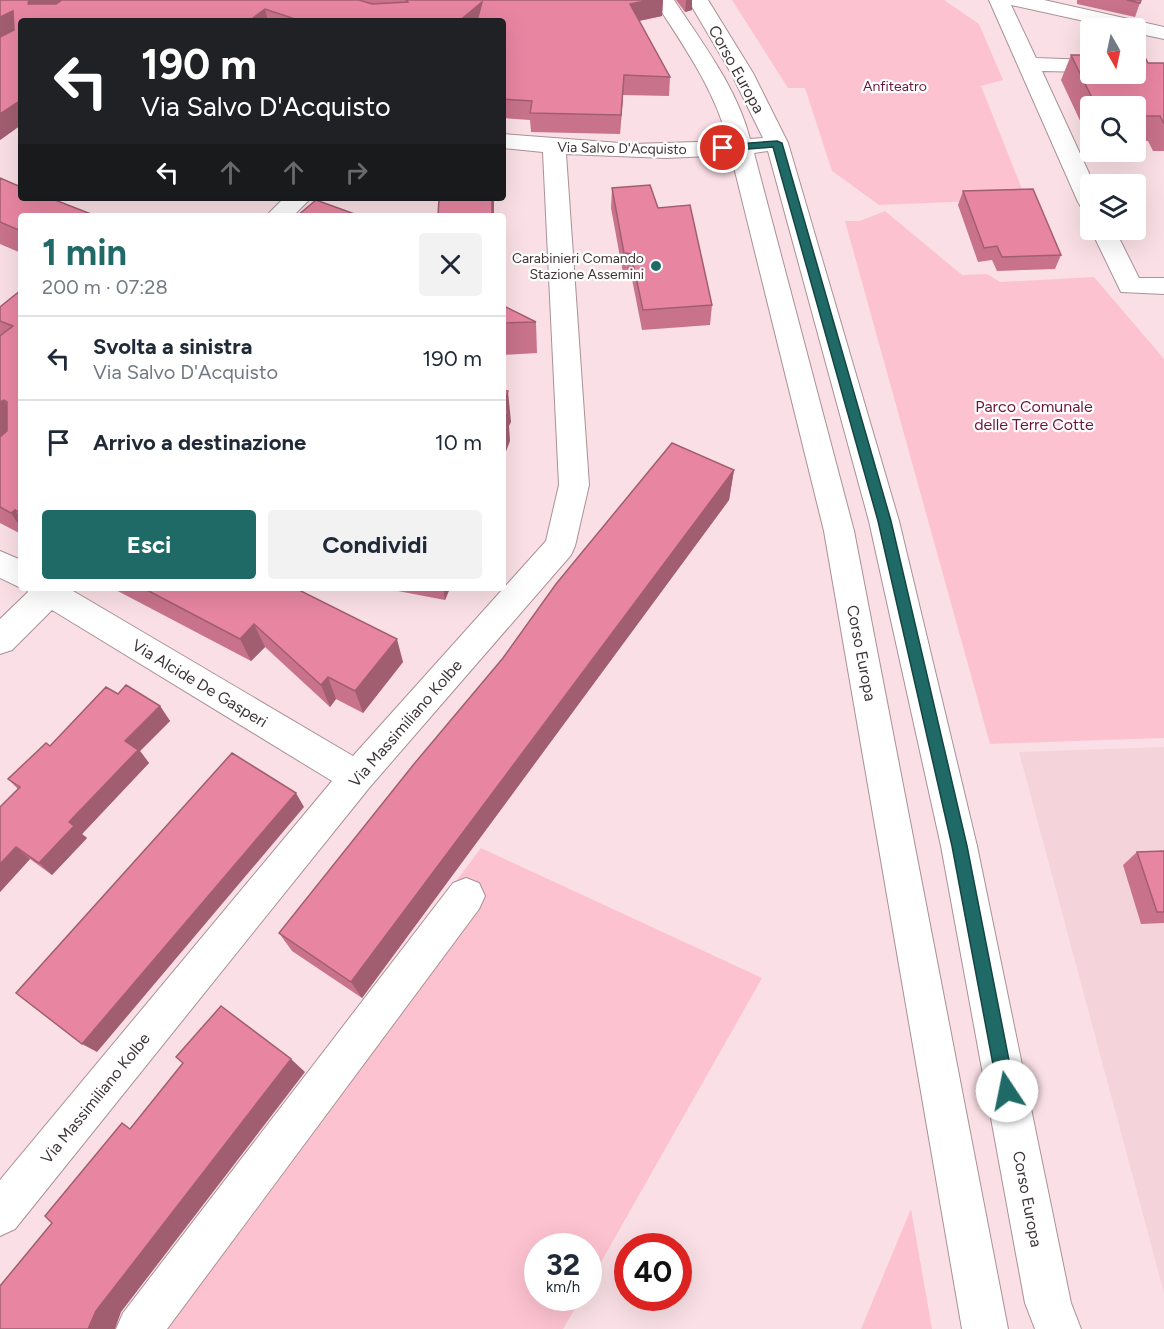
<!DOCTYPE html>
<html lang="it">
<meta charset="utf-8">
<style>
:root{--surface:#fff;--page:#f2f2f3;--text:#1f2937;--muted:#747a83;--line:#e0e1e3;--accent:#1f6a67}
body{margin:0;font-family:Figtree,sans-serif;background:var(--page);color:var(--text);height:100vh;display:flex;flex-direction:column;font-size:22px;white-space:nowrap}
*{box-sizing:border-box;margin:0}
p{font-size:20px;color:var(--muted)}
.icon{flex:none;width:33px;height:33px;fill:none;stroke:currentColor;stroke-width:2;stroke-linecap:round;stroke-linejoin:round}
.map{position:relative;flex:1;overflow:hidden}
.side{position:absolute;left:18px;top:213px;width:488px;height:378px;display:flex;flex-direction:column;background:var(--surface);border-radius:6px;box-shadow:0 6px 24px #0002}
.side>*{flex:none}
.banner{position:absolute;left:18px;top:18px;width:488px;height:183px;border-radius:6px;box-shadow:0 6px 24px #0002;background:#202124;color:#fff;overflow:hidden}
.needle{width:39px;rotate:171deg}
.fabs{position:absolute;left:1080px;top:18px;display:grid;gap:12px}
.fabs a{display:grid;place-items:center;width:66px;height:66px;border-radius:6px;background:var(--surface);box-shadow:0 6px 24px #0002;font-size:30px}
.speed{position:absolute;left:524px;top:1233px;display:flex;gap:12px;font-size:30px;font-weight:700;text-align:center}
.speed>*{display:grid;place-content:center;width:78px;height:78px;border-radius:50%;background:var(--surface);box-shadow:0 6px 24px #0002;line-height:1}
.speed small{font-size:15px;font-weight:400}
.speed .limit{border:9px solid #d22;background:#fff;color:#111}
.pin{position:absolute;display:grid;place-items:center;width:51px;height:51px;color:#fff;margin:-26px;border:3px solid #fff;border-radius:50%;box-shadow:0 2px 6px #0007}
.me{position:absolute;width:66px;margin:-33px;rotate:349deg;stroke-linejoin:round;filter:drop-shadow(0 0 4px #0008)}
.turn{display:flex;align-items:center;gap:21px;height:126px;padding:0 24px;font-size:27px}
.turn .icon{width:78px;height:78px;stroke-width:2.5}
.turn b{display:block;font-size:42px;line-height:51px}
.lanes{display:flex;align-items:center;height:57px;padding:0 24px;background:#0003;justify-content:center;gap:30px;direction:ltr}
.lanes .off{opacity:.35}
.round{display:grid;place-items:center;flex:none;width:63px;height:63px;border-radius:6px;background:var(--page)}
.head{display:flex;align-items:center;justify-content:space-between;height:102px;padding:0 24px}
h1{font-size:36px;font-weight:700;line-height:45px;color:var(--accent)}
.primary-button{display:flex;gap:12px;margin-top:auto;padding:12px 24px}
.primary-button a{flex:1;height:69px;border-radius:6px;background:var(--accent);color:#fff;font-size:24px;font-weight:700;line-height:69px;text-align:center}
.primary-button a+a{background:var(--page);color:var(--text)}
ul{padding:0;list-style:none}
li{display:flex;align-items:center;gap:18px;height:84px;padding:0 24px;border-top:2px solid var(--line)}
li div{flex:1}
li b{display:block;font-size:22px}
li em{font-style:normal}
.map>svg:first-child{display:block}
.built{fill:#f5d3db}
.green{fill:#fdc2d0}
.lines{fill:none;stroke-linecap:round;stroke-linejoin:round}
.minor-casing{stroke:#a99197;stroke-width:2}
.minor{fill:#fff;fill-rule:evenodd}
.wall{fill:#c8738b}
.shaded-wall{fill:#a25e71}
.building{fill:#e886a2;stroke:#a25e71;stroke-width:1.5}
.route{fill:#1f6a67;stroke:#144543;stroke-width:1.5}
.poi-dot{fill:#1f6a67;stroke:#fff;stroke-width:2}
.labels{text-anchor:middle;stroke-width:4.5;stroke-linejoin:round;paint-order:stroke}
.far-park-label{font-size:14px;fill:#6e1639;stroke:#fff}
.far-street-label{font-size:14px;fill:#3f3537;stroke:#fff}
.far-poi-label{font-size:14px;fill:#3f3537;stroke:#fff;text-anchor:end}
.street-label{font-size:16px;fill:#3f3537;stroke:#fff}
.park-label{font-size:16px;fill:#6e1639;stroke:#fff}
</style>
<div class="map">
<svg width="1164" height="1329" viewBox="0 0 1164 1329">
<rect width="100%" height="100%" fill="#fae0e6"/>
<path class="built" d="M1164,747V1293L1019,752Z"/>
<path class="green" d="M732,0H944L979,24L1003,80L981,86L1026,199L879,205L832,171L805,88H788Z
M885,211L962,275L987,274L1000,282L1094,277L1164,359V738L990,744L845,221H860Z
M481,848L762,978L588,1285V1246H537V1298H581L563,1329H119Z
M911,1209L932,1329H861Z"/>
<g class="lines">
<defs>
<path id="minor" d="M654,0H674C703,44 737,88 750,139L763,138L731,73L688,0H708L753,73L788,143L899,521L977,846L1071,1303L1081,1329H1035L1025,1303L941,846L869,521L768,151L754,153L854,531L1008,1329H962L824,531L731,155L666,158L566,154L589,485L575,546L571,555L369,788L15,1229L0,1236V1180L332,781L52,610L12,650L0,654V619L28,592L26,588H68L353,756L546,541L559,485L543,152L502,148V134L633,144L728,141C715,90 683,45 654,0Z
M989,0H1044L1164,27V39L1136,33V28H1116L1011,5L1036,58L1090,60V72L1042,71L1094,184H1090V209L1081,207L1078,202Z
M284,198H311L293,216H266Z
M1091,230H1115L1139,278H1164V294L1121,292Z
M0,551L21,560V588L0,578Z
M466,878L479,883L485,896L479,909L167,1329H116L123,1313L453,883Z"/>
</defs>
<use href="#minor" class="minor-casing"/>
<use href="#minor" class="minor"/>
</g>
<path class="wall" d="M0,0H663L662,16L639,21L670,77L669,96L623,95L620,134L531,132L530,120L502,118V21H21V125L0,140Z
M676,0H692V10L685,12Z
M1077,0H1141L1135,17L1077,4Z
M1071,55L1148,63H1164V151H1153L1148,141H1136V106H1090V142L1061,80Z
M0,178L21,216V253L0,244Z
M612,188L658,208L712,305L710,325L642,330L631,274L623,273L611,208Z
M963,191L1061,255L1055,269L997,271L992,260L978,262L958,205Z
M21,290V534L0,523V307Z
M502,305L536,322L537,353L502,355Z
M734,470L729,500L362,998L292,951L279,933Z
M112,588H295L403,662L363,713L336,699L330,707L265,647L251,661Z
M382,588H450L445,600Z
M118,694L160,706L170,721L140,751L149,763L82,834L87,838L52,875L30,859L0,892V807L18,789L8,779Z
M1164,851V923L1141,924L1123,865L1137,852Z"/>
<path class="shaded-wall" d="M29,0H64L37,19L28,4Z
M650,0H663L662,16L629,23L630,4Z
M686,0H692V10L685,12Z
M482,2L483,21H459Z
M265,9L268,21H249Z
M13,11L21,29L0,40V17Z
M624,75L623,95L620,134L621,115Z
M21,100V125L0,140V114Z
M492,198H494V216H492Z
M508,391L511,422L509,426L510,441L502,462V407Z
M4,400L20,427L0,440V402Z
M734,470L729,500L362,998L351,982Z
M15,510L21,519V528L11,513Z
M443,588H450L445,600Z
M254,624L265,647L251,661L240,639Z
M397,639L403,662L363,713L355,691Z
M328,677L336,699L330,707L321,685Z
M160,706L170,721L140,751L149,763L82,834L87,838L52,875L39,863L69,822L125,741Z
M296,793L304,807L97,1052L82,1044Z
M16,847L30,859L0,892V864Z
M291,1059L305,1072L121,1312L115,1329H88L96,1311Z"/>
<path class="building" d="M0,0H29L28,4H56L62,0H359L372,4L408,2L406,0H650L630,4L670,77L624,75L621,115L530,113L532,101L502,99V21H477L482,2L459,21H301L265,9L249,21H21V100L0,114V37L14,30L13,11L0,17Z
M1127,0H1141L1140,3Z
M1071,55H1090V74H1136V59H1146L1148,63H1164V124L1160,116H1136V106H1096Z
M0,178L21,187V198H50L96,216H21V231L0,222Z
M650,185L658,208L690,205L712,305L643,310L631,254L624,253L612,188Z
M1033,189L1061,255L1002,257L997,246L984,248L963,191Z
M439,198H492V216H438Z
M316,200L360,216H297Z
M21,290V513L15,510L11,513L0,507V437L7,431V402L4,400L0,402V336L13,326L0,321V307Z
M502,305L536,322L502,323Z
M502,390L508,391L502,407Z
M502,410L508,411L502,424Z
M672,443L734,470L351,982L279,933L414,764L503,658L556,584Z
M143,588H295L397,639L355,691L328,677L321,685L254,624L240,639Z
M126,685L160,706L125,741L138,750L69,822L74,826L39,863L16,847L0,864V807L20,787L8,779L46,743L50,746L106,687L118,694Z
M232,753L296,793L82,1044L16,993Z
M1164,851V912H1157L1137,852Z
M221,1006L291,1059L96,1311L88,1329H0V1286L52,1223L45,1216L122,1123L130,1129L183,1063L176,1057Z"/>
<path class="route" d="M777,141L782,143L891,521L967,846L1015,1091L1013,1097L1007,1100L1001,1097L998,1091L952,846L878,521L773,147L723,151L719,148L723,145Z"/>
<circle class="poi-dot" cx="656" cy="266" r="6"/>
<g class="labels">
<g class="far-park-label">
<text x="895" y="91">Anfiteatro</text>
</g>
<g class="far-street-label">
<text transform="translate(622 148) rotate(1)" y="5">Via Salvo D'Acquisto</text>
</g>
<g class="far-poi-label">
<text x="644" y="263">Carabinieri Comando<tspan x="644" dy="16">Stazione Assemini</tspan></text>
</g>
<g class="street-label">
<text transform="translate(737 69) rotate(61)" y="6">Corso Europa</text>
<text transform="translate(862 653) rotate(79)" y="6">Corso Europa</text>
<text transform="translate(200 683) rotate(31)" y="6">Via Alcide De Gasperi</text>
<text transform="translate(405 723) rotate(-49)" y="6">Via Massimiliano Kolbe</text>
<text transform="translate(95 1098) rotate(-51)" y="6">Via Massimiliano Kolbe</text>
<text transform="translate(1028 1199) rotate(79)" y="6">Corso Europa</text>
</g>
<g class="park-label">
<text x="1034" y="412">Parco Comunale<tspan x="1034" dy="18">delle Terre Cotte</tspan></text>
</g>
</g>
</svg>
<div class="fabs">
<a><svg class="needle" viewBox="-14 -14 28 28"><path d="M0-13l5 13h-10z" fill="#e53935"/><path d="M0 13l5-13h-10z" fill="#747a83"/></svg></a>
<a><svg class="icon" aria-label="search" viewBox="0 0 24 24"><circle cx="10" cy="10" r="6"/><path d="M15 15l6 6"/></svg></a>
<a><svg class="icon" aria-label="layers" viewBox="0 0 24 24"><path d="M12 4l9 5-9 5-9-5zM3 14l9 5 9-5"/></svg></a>
</div>
<div class="speed"><div>32<small>km/h</small></div><div class="limit">40</div></div>
<div class="pin" style="left:723px;top:148px;background:#d93025"><svg class="icon" aria-label="arrive" viewBox="0 0 24 24"><path d="M6 21V4h12l-3 4 3 4H6"/></svg></div>
<svg class="me" style="left:1007px;top:1091px" viewBox="-20 -20 40 40"><circle r="19" fill="#fff"/><path d="M0-13L10 11 0 6-10 11z" fill="#1f6a67"/></svg>
<div class="banner">
<div class="turn"><svg class="icon" aria-label="left" viewBox="0 0 24 24"><path d="M17 20v-9H6M10 6l-5 5 5 5"/></svg><div><b>190 m</b>Via Salvo D'Acquisto</div></div>
<div class="lanes"><svg class="icon" aria-label="left" viewBox="0 0 24 24"><path d="M17 20v-9H6M10 6l-5 5 5 5"/></svg><svg class="icon off" aria-label="ahead" viewBox="0 0 24 24"><path d="M12 20V5M6 11l6-6 6 6"/></svg><svg class="icon off" aria-label="ahead" viewBox="0 0 24 24"><path d="M12 20V5M6 11l6-6 6 6"/></svg><svg class="icon off" aria-label="right" viewBox="0 0 24 24"><path d="M7 20v-9h11M14 6l5 5-5 5"/></svg></div>
</div>
<section class="side">
<div class="head"><div><h1>1 min</h1><p>200 m · 07:28</p></div><a class="round"><svg class="icon" aria-label="close" viewBox="0 0 24 24"><path d="M6 6l12 12M18 6L6 18"/></svg></a></div>
<ul>
<li><svg class="icon" aria-label="left" viewBox="0 0 24 24"><path d="M17 20v-9H6M10 6l-5 5 5 5"/></svg><div><b>Svolta a sinistra</b><p>Via Salvo D'Acquisto</p></div><em>190 m</em></li>
<li><svg class="icon" aria-label="arrive" viewBox="0 0 24 24"><path d="M6 21V4h12l-3 4 3 4H6"/></svg><div><b>Arrivo a destinazione</b></div><em>10 m</em></li>
</ul>
<div class="primary-button"><a>Esci</a><a>Condividi</a></div>
</section>
</div>
